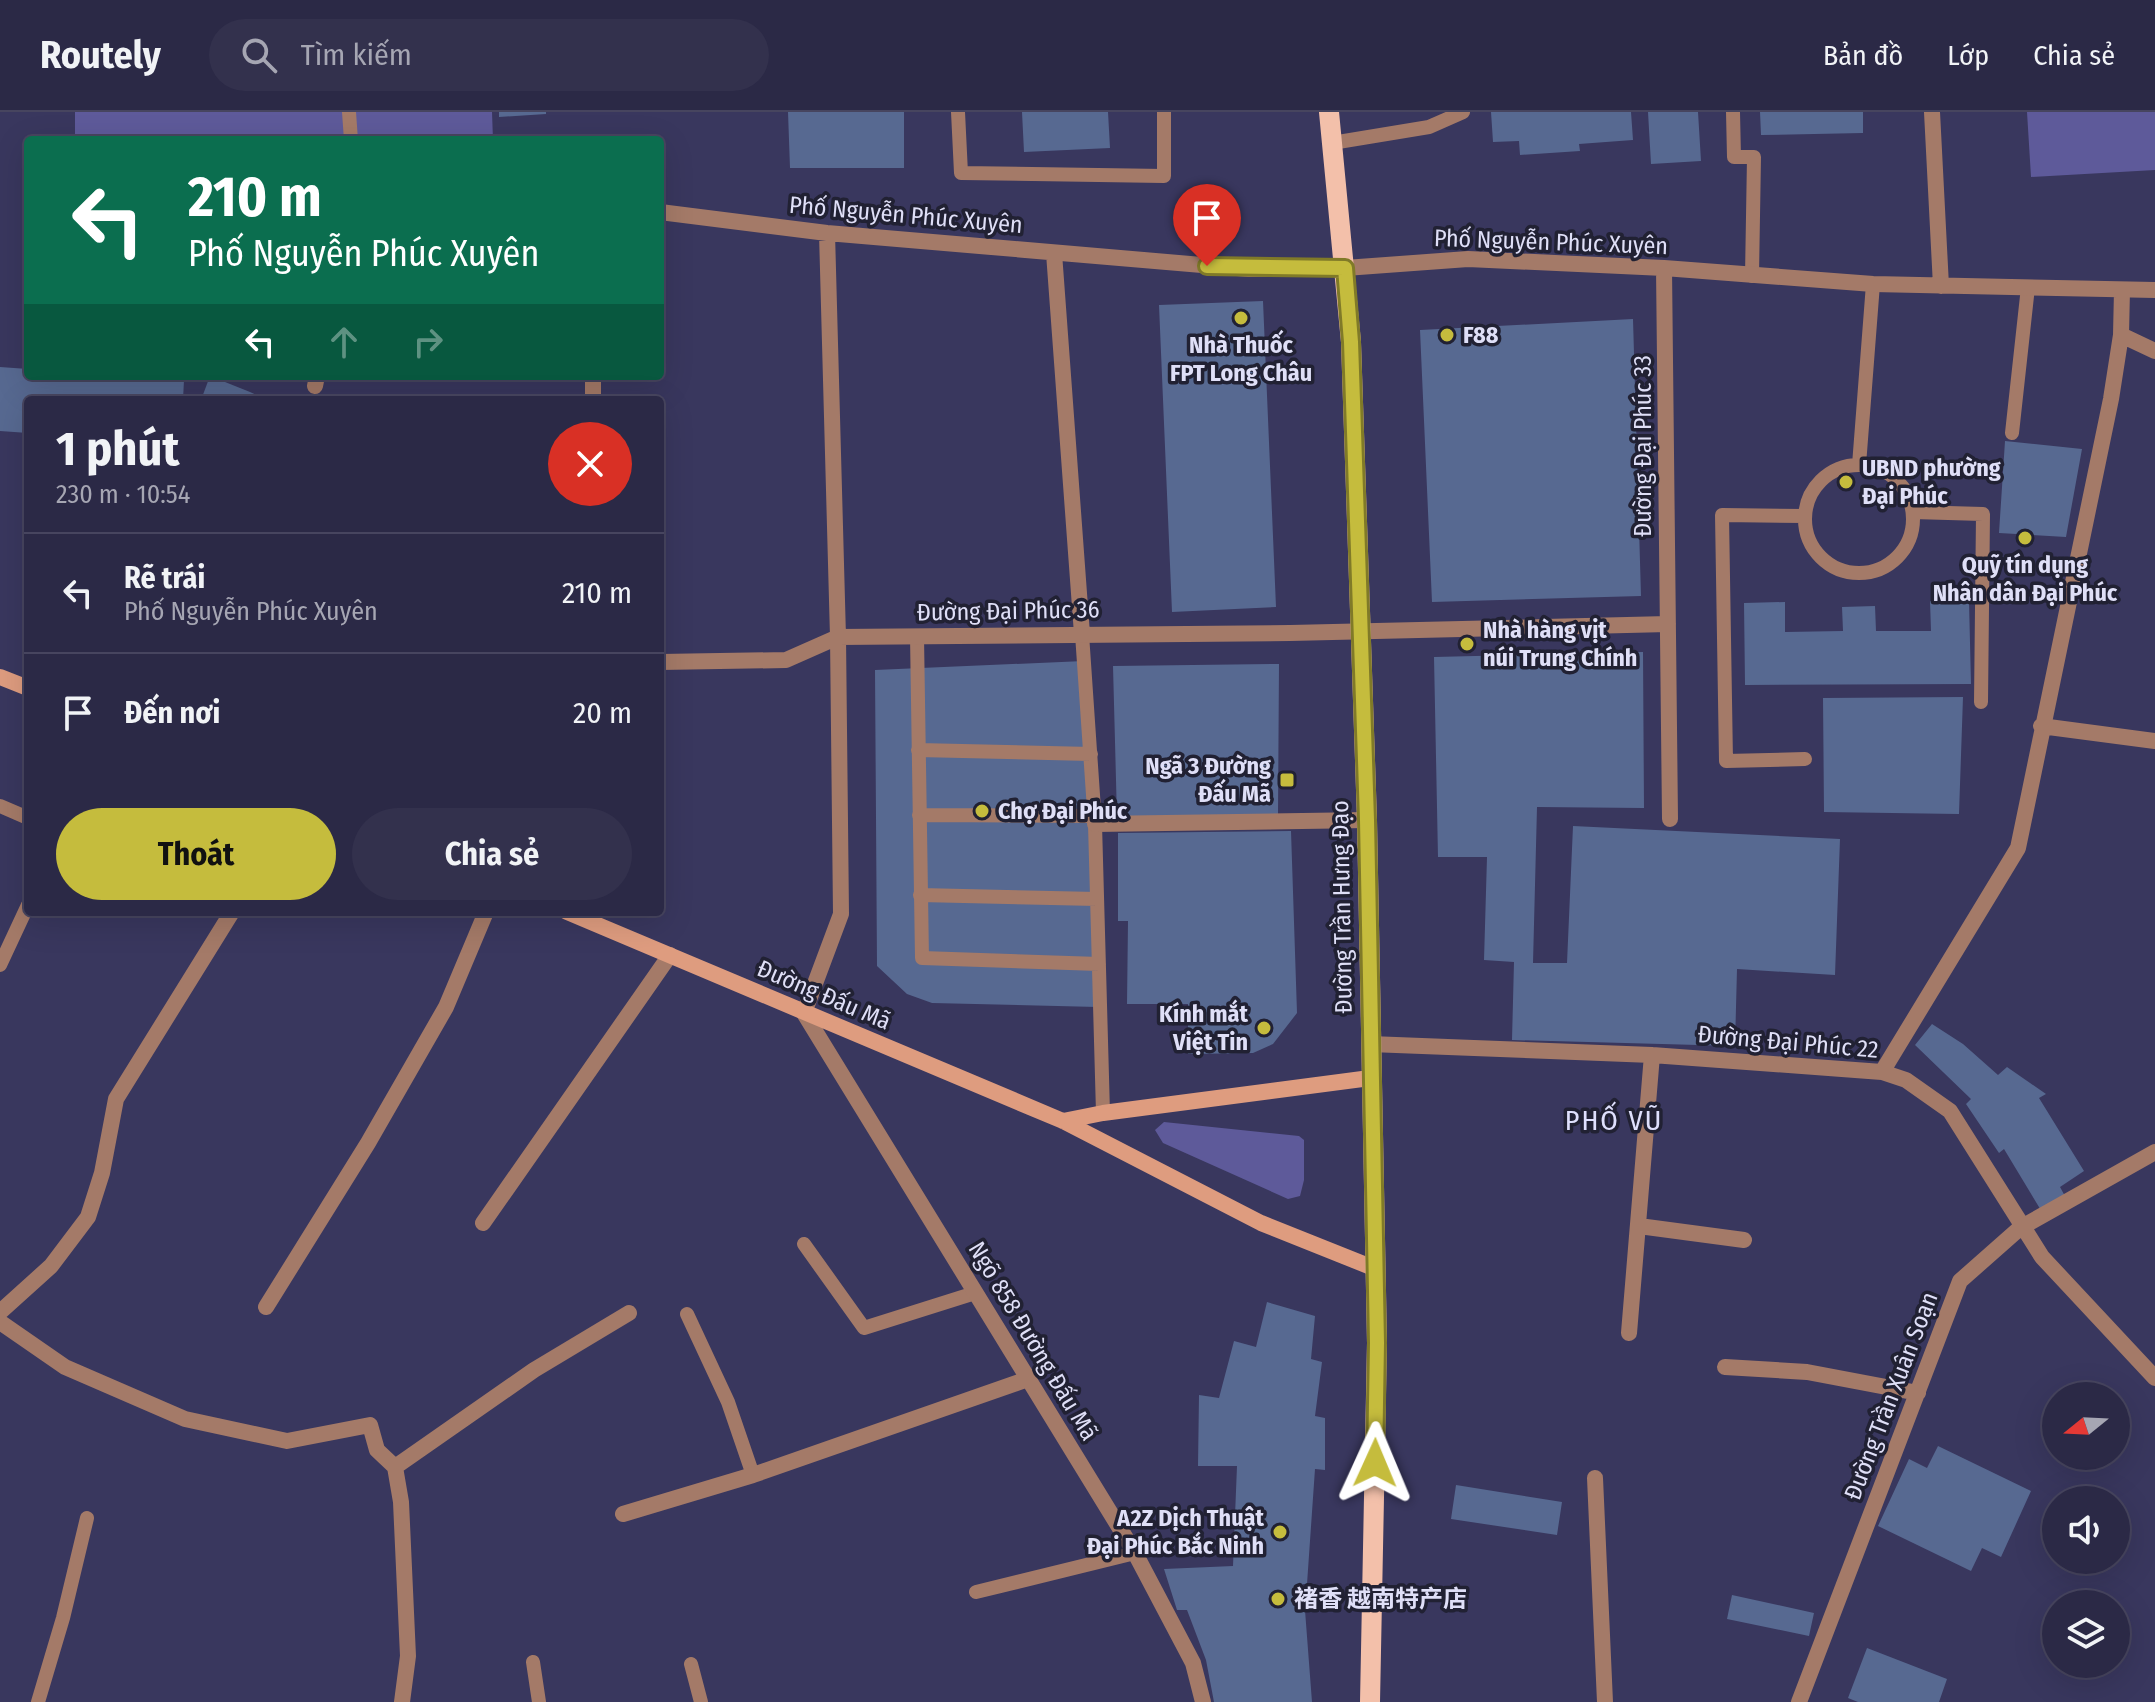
<!DOCTYPE html>
<html lang="vi">
<meta charset="utf-8">
<style>
:root{--surface:#2b2946;--page:#33314d;--text:#f1f3f6;--muted:#a6a6b3;--line:#47455f;--accent:#c5bc3d}
body{margin:0;font-family:"Fira Sans Condensed","Noto Sans SC",sans-serif;background:var(--page);color:var(--text);height:100vh;display:flex;flex-direction:column;font-size:30px;white-space:nowrap}
*{box-sizing:border-box;margin:0}
p{font-size:26px;color:var(--muted)}
.icon{flex:none;width:44px;height:44px;fill:none;stroke:currentColor;stroke-width:2;stroke-linecap:round;stroke-linejoin:round}
.map{position:relative;flex:1;overflow:hidden}
.sheet{position:absolute;left:24px;top:284px;width:640px;height:520px;display:flex;flex-direction:column;background:var(--surface);border-radius:8px;box-shadow:0 8px 32px #0002,0 0 0 2px var(--line)}
.sheet>*{flex:none}
.banner{position:absolute;left:24px;top:24px;width:640px;height:244px;border-radius:8px;box-shadow:0 8px 32px #0002,0 0 0 2px var(--line);background:#0b6e4f;color:#fff;overflow:hidden}
.needle{width:52px;rotate:252deg}
.fabs{position:absolute;left:2042px;top:1270px;display:grid;gap:16px}
.fabs a{display:grid;place-items:center;width:88px;height:88px;border-radius:50%;background:var(--surface);box-shadow:0 8px 32px #0002,0 0 0 2px var(--line);font-size:40px}
.pin{position:absolute;display:grid;place-items:center;width:68px;height:68px;color:#fff;margin:-82px -34px;border-radius:50% 50% 50% 0;rotate:-45deg;box-shadow:0 0 8px #0007}
.pin .icon{rotate:45deg}
.me{position:absolute;width:88px;margin:-44px;rotate:1deg;stroke-linejoin:round;filter:drop-shadow(0 0 6px #0008)}
.turn{display:flex;align-items:center;gap:28px;height:168px;padding:0 32px;font-size:36px}
.turn .icon{width:104px;height:104px;stroke-width:2.5}
.turn b{display:block;font-size:56px;line-height:68px}
.lanes{display:flex;align-items:center;height:76px;padding:0 32px;background:#0003;justify-content:center;gap:40px;direction:ltr}
.lanes .off{opacity:.35}
.round{display:grid;place-items:center;flex:none;width:84px;height:84px;border-radius:42px;background:var(--page)}
.headline{display:flex;align-items:center;justify-content:space-between;height:136px;padding:0 32px}
h1{font-size:48px;font-weight:700;line-height:60px}
.cta{display:flex;gap:16px;margin-top:auto;padding:16px 32px}
.cta a{flex:1;height:92px;border-radius:48px;background:var(--accent);color:#111;font-size:32px;font-weight:700;line-height:92px;text-align:center}
.cta a+a{background:var(--page);color:var(--text)}
ul{padding:0;list-style:none}
li{display:flex;align-items:center;gap:24px;height:120px;padding:0 32px;border-top:2px solid var(--line)}
li div{flex:1}
li b{display:block;font-size:30px}
li em{font-style:normal}
header{display:flex;align-items:center;gap:48px;box-sizing:border-box;height:112px;padding:0 40px;background:var(--surface);border-bottom:2px solid var(--line)}
header strong{font-size:38px}
nav{display:flex;gap:44px;margin-inline-start:auto;font-size:28px}
.search{width:560px;height:72px;background:var(--page);display:flex;align-items:center;gap:20px;box-sizing:border-box;padding:0 28px;border-radius:44px;color:var(--muted);font-size:30px}
.map>svg:first-child{display:block}
.green{fill:#5e5a9a}
.building{fill:#576991}
.lines{fill:none;stroke-linecap:round;stroke-linejoin:round}
.lane{stroke:#a47a68;stroke-width:14}
.street{stroke:#a47a68;stroke-width:16}
.secondary{stroke:#de9c7f;stroke-width:16}
.primary{stroke:#f3c0aa;stroke-width:20}
.route-casing{stroke:#807a28;stroke-width:20}
.route{stroke:#c5bc3d;stroke-width:14}
.poi-dot{fill:#c5bc3d;stroke:#212133;stroke-width:3}
.labels{text-anchor:middle;stroke-width:7;stroke-linejoin:round;paint-order:stroke}
.street-label{font-size:24px;fill:#dfdff7;stroke:#212133}
.poi-label{font-size:24px;font-weight:bold;fill:#dfdff7;stroke:#212133;text-anchor:start}
.quarter-label{font-size:28px;letter-spacing:2px;fill:#dfe0fd;stroke:#212133}
</style>
<header>
<strong>Routely</strong>
<div class="search"><svg class="icon" aria-label="search" viewBox="0 0 24 24"><circle cx="10" cy="10" r="6"/><path d="M15 15l6 6"/></svg>Tìm kiếm</div>
<nav><a>Bản đồ</a><a>Lớp</a><a>Chia sẻ</a></nav>
</header>
<div class="map">
<svg width="2155" height="1590" viewBox="0 0 2155 1590">
<rect width="100%" height="100%" fill="#39375e"/>
<path class="green" d="M75,0H492L493,28H75Z
M2027,0H2155V58L2031,65Z
M1164,1010L1299,1024L1304,1028V1068L1300,1084L1288,1087L1163,1031L1155,1018Z"/>
<path class="building" d="M499,0H546V2L499,5Z
M788,0H904V56H790Z
M1022,0H1108L1110,36L1024,40Z
M1491,0H1631L1633,28L1579,32L1580,39L1520,43L1519,29L1493,30Z
M1648,0H1698L1701,49L1651,52Z
M1760,0H1863V21L1761,23Z
M1263,189L1276,495L1172,500L1159,193Z
M1633,207L1641,484L1432,490L1420,218Z
M0,255L28,257V264L184,268L183,288H28V321L0,319Z
M210,264L250,280L268,288H201Z
M2005,329L2082,337L2066,425L1999,421Z
M1930,489H1969L1971,572L1745,573L1744,491L1785,490V520L1843,519L1842,495L1875,494L1876,519H1931Z
M1643,540L1644,696L1537,695L1533,851H1567L1573,714L1840,727L1835,863L1737,857L1735,934L1512,928L1514,850L1484,848L1487,745H1438L1434,545Z
M1084,549L1098,895L932,891L907,882L877,854L875,558Z
M1279,552L1278,704L1117,706L1113,554Z
M1963,585L1959,702L1824,700L1823,586Z
M1291,719L1297,901L1273,932L1253,941L1188,942V892H1127L1128,809H1118V721Z
M1932,912L1963,932L1998,963L2007,955L2046,982L2039,986L2084,1059L2060,1075L2066,1086L2042,1100L2004,1037L1999,1041L1966,992L1971,987L1915,933Z
M1267,1190L1315,1204L1311,1247L1322,1250L1315,1304L1325,1306V1358L1315,1357L1307,1472H1303L1312,1590H1214L1206,1548L1187,1498H1177L1164,1457L1233,1454L1237,1354H1198L1199,1283L1219,1286L1234,1229L1256,1235Z
M1938,1334L2031,1379L2001,1445L1982,1436L1971,1459L1878,1414L1909,1347L1927,1356Z
M1456,1373L1562,1390L1557,1423L1451,1407Z
M1732,1483L1814,1501L1809,1524L1727,1507Z
M1867,1536L1947,1567L1939,1590H1858L1848,1586Z"/>
<g class="lines">
<path class="lane" d="M349,0L351,28
M958,0L961,61L1164,64V0
M1733,0L1734,45H1754L1752,164
M1332,31L1429,15L1463,0
M2012,321L2028,175
M1805 407a54 54 0 1 1 108 0a54 54 0 1 1-108 0Z
M1859,353L1873,172
M1913,400L1983,402L1981,590
M1804,404L1722,403L1726,649L1805,647
M1082,522L1095,712L1103,1001
M917,524L922,846L1099,852
M918,638L1091,642
M0,694L28,706
M919,703L1095,704
M920,783L1097,787
M0,853L28,793
M804,1132L864,1216L975,1181
M687,1202L728,1290L753,1363
M976,1480L1135,1441
M533,1550L539,1590
M691,1552L701,1590
M38,1590L63,1506L87,1406"/>
<path class="street" d="M1932,0L1941,174
M660,100L827,121L1249,157L1345,156L1468,147L1664,156L1873,172L2155,178
M827,121L838,525L841,802L804,901L1135,1441L1193,1551L1203,1590
M1054,141L1082,522
M1664,156L1670,707
M2121,223L2155,239
M315,274L317,264
M593,288V264
M660,550L786,548L838,525L1290,521L1668,512
M2041,614L2155,629
M1095,712L1367,708
M1370,932L1652,943L1882,960L1906,968L1950,999L2042,1145L2155,1266
M1882,960L2018,736L2111,287L2121,223L2122,178
M483,1111L670,843
M1639,1114L1744,1128
M266,1195L368,1031L446,895L486,800
M0,1200L51,1154L88,1105L102,1061L116,987L232,800
M0,1210L65,1255L185,1307L287,1329L370,1313L377,1338L395,1355L534,1258L629,1201
M1629,1221L1652,943
M1725,1255L1807,1260L1918,1281
M395,1355L401,1390L408,1544L402,1590
M1595,1366L1605,1590
M623,1402L753,1363L1028,1267
M1799,1590L1960,1169L2020,1116L2155,1040"/>
<path class="secondary" d="M0,565L28,576
M567,800L1063,1009L1261,1111L1376,1157
M1063,1009L1103,1001L1370,966"/>
<path class="primary" d="M1329,0L1351,230L1367,708L1377,1231L1370,1590"/>
</g>
<g class="lines">
<defs>
<path id="route" d="M1207,154L1345,156L1351,230L1367,708L1377,1231L1375,1351"/>
</defs>
<use href="#route" class="route-casing"/>
<use href="#route" class="route"/>
</g>
<g class="poi-dot">
<circle cx="1241" cy="206" r="8"/>
<circle cx="1447" cy="223" r="8"/>
<circle cx="1846" cy="370" r="8"/>
<circle cx="2025" cy="426" r="8"/>
<circle cx="1467" cy="532" r="8"/>
<rect x="1279" y="660" width="16" height="16" rx="4"/>
<circle cx="982" cy="699" r="8"/>
<circle cx="1264" cy="916" r="8"/>
<circle cx="1280" cy="1420" r="8"/>
<circle cx="1278" cy="1487" r="8"/>
</g>
<g class="labels">
<g class="street-label">
<text transform="translate(906 103) rotate(5)" y="8">Phố Nguyễn Phúc Xuyên</text>
<text transform="translate(1551 130) rotate(2)" y="8">Phố Nguyễn Phúc Xuyên</text>
<text transform="translate(1643 334) rotate(-90)" y="8">Đường Đại Phúc 33</text>
<text transform="translate(1008 499) rotate(-1)" y="8">Đường Đại Phúc 36</text>
<text transform="translate(1342 795) rotate(-91)" y="8">Đường Trần Hưng Đạo</text>
<text transform="translate(824 883) rotate(23)" y="8">Đường Đấu Mã</text>
<text transform="translate(1788 930) rotate(5)" y="8">Đường Đại Phúc 22</text>
<text transform="translate(1033 1229) rotate(59)" y="8">Ngõ 858 Đường Đấu Mã</text>
<text transform="translate(1891 1284) rotate(-69)" y="8">Đường Trần Xuân Soạn</text>
</g>
<g class="poi-label">
<text x="1463" y="231">F88</text>
<text x="1241" y="241" text-anchor="middle">Nhà Thuốc<tspan x="1241" dy="28">FPT Long Châu</tspan></text>
<text x="1862" y="364">UBND phường<tspan x="1862" dy="28">Đại Phúc</tspan></text>
<text x="2025" y="461" text-anchor="middle">Quỹ tín dụng<tspan x="2025" dy="28">Nhân dân Đại Phúc</tspan></text>
<text x="1483" y="526">Nhà hàng vịt<tspan x="1483" dy="28">núi Trung Chính</tspan></text>
<text x="1271" y="662" text-anchor="end">Ngã 3 Đường<tspan x="1271" dy="28">Đấu Mã</tspan></text>
<text x="998" y="707">Chợ Đại Phúc</text>
<text x="1248" y="910" text-anchor="end">Kính mắt<tspan x="1248" dy="28">Việt Tin</tspan></text>
<text x="1264" y="1414" text-anchor="end">A2Z Dịch Thuật<tspan x="1264" dy="28">Đại Phúc Bắc Ninh</tspan></text>
<text x="1294" y="1495">褚香 越南特产店</text>
</g>
<g class="quarter-label">
<text x="1614" y="1018">PHỐ VŨ</text>
</g>
</g>
</svg>
<div class="fabs">
<a><svg class="needle" viewBox="-14 -14 28 28"><path d="M0-13l5 13h-10z" fill="#e53935"/><path d="M0 13l5-13h-10z" fill="#a6a6b3"/></svg></a>
<a><svg class="icon" aria-label="sound" viewBox="0 0 24 24"><path d="M4 9h4l5-4v14l-5-4H4zM17 9q2 3 0 6"/></svg></a>
<a><svg class="icon" aria-label="layers" viewBox="0 0 24 24"><path d="M12 4l9 5-9 5-9-5zM3 14l9 5 9-5"/></svg></a>
</div>
<div class="pin" style="left:1207px;top:154px;background:#d93025"><svg class="icon" aria-label="arrive" viewBox="0 0 24 24"><path d="M6 21V4h12l-3 4 3 4H6"/></svg></div>
<svg class="me" style="left:1375px;top:1351px" viewBox="-20 -20 40 40"><path d="M0-17L14 15 0 8-14 15z" fill="#c5bc3d" stroke="#fff" stroke-width="4"/></svg>
<div class="banner">
<div class="turn"><svg class="icon" aria-label="left" viewBox="0 0 24 24"><path d="M17 20v-9H6M10 6l-5 5 5 5"/></svg><div><b>210 m</b>Phố Nguyễn Phúc Xuyên</div></div>
<div class="lanes"><svg class="icon" aria-label="left" viewBox="0 0 24 24"><path d="M17 20v-9H6M10 6l-5 5 5 5"/></svg><svg class="icon off" aria-label="ahead" viewBox="0 0 24 24"><path d="M12 20V5M6 11l6-6 6 6"/></svg><svg class="icon off" aria-label="right" viewBox="0 0 24 24"><path d="M7 20v-9h11M14 6l5 5-5 5"/></svg></div>
</div>
<section class="sheet">
<div class="headline"><div><h1>1 phút</h1><p>230 m · 10:54</p></div><a class="round" style="background:#d93025;color:#fff"><svg class="icon" aria-label="close" viewBox="0 0 24 24"><path d="M6 6l12 12M18 6L6 18"/></svg></a></div>
<ul>
<li><svg class="icon" aria-label="left" viewBox="0 0 24 24"><path d="M17 20v-9H6M10 6l-5 5 5 5"/></svg><div><b>Rẽ trái</b><p>Phố Nguyễn Phúc Xuyên</p></div><em>210 m</em></li>
<li><svg class="icon" aria-label="arrive" viewBox="0 0 24 24"><path d="M6 21V4h12l-3 4 3 4H6"/></svg><div><b>Đến nơi</b></div><em>20 m</em></li>
</ul>
<div class="cta"><a>Thoát</a><a>Chia sẻ</a></div>
</section>
</div>
